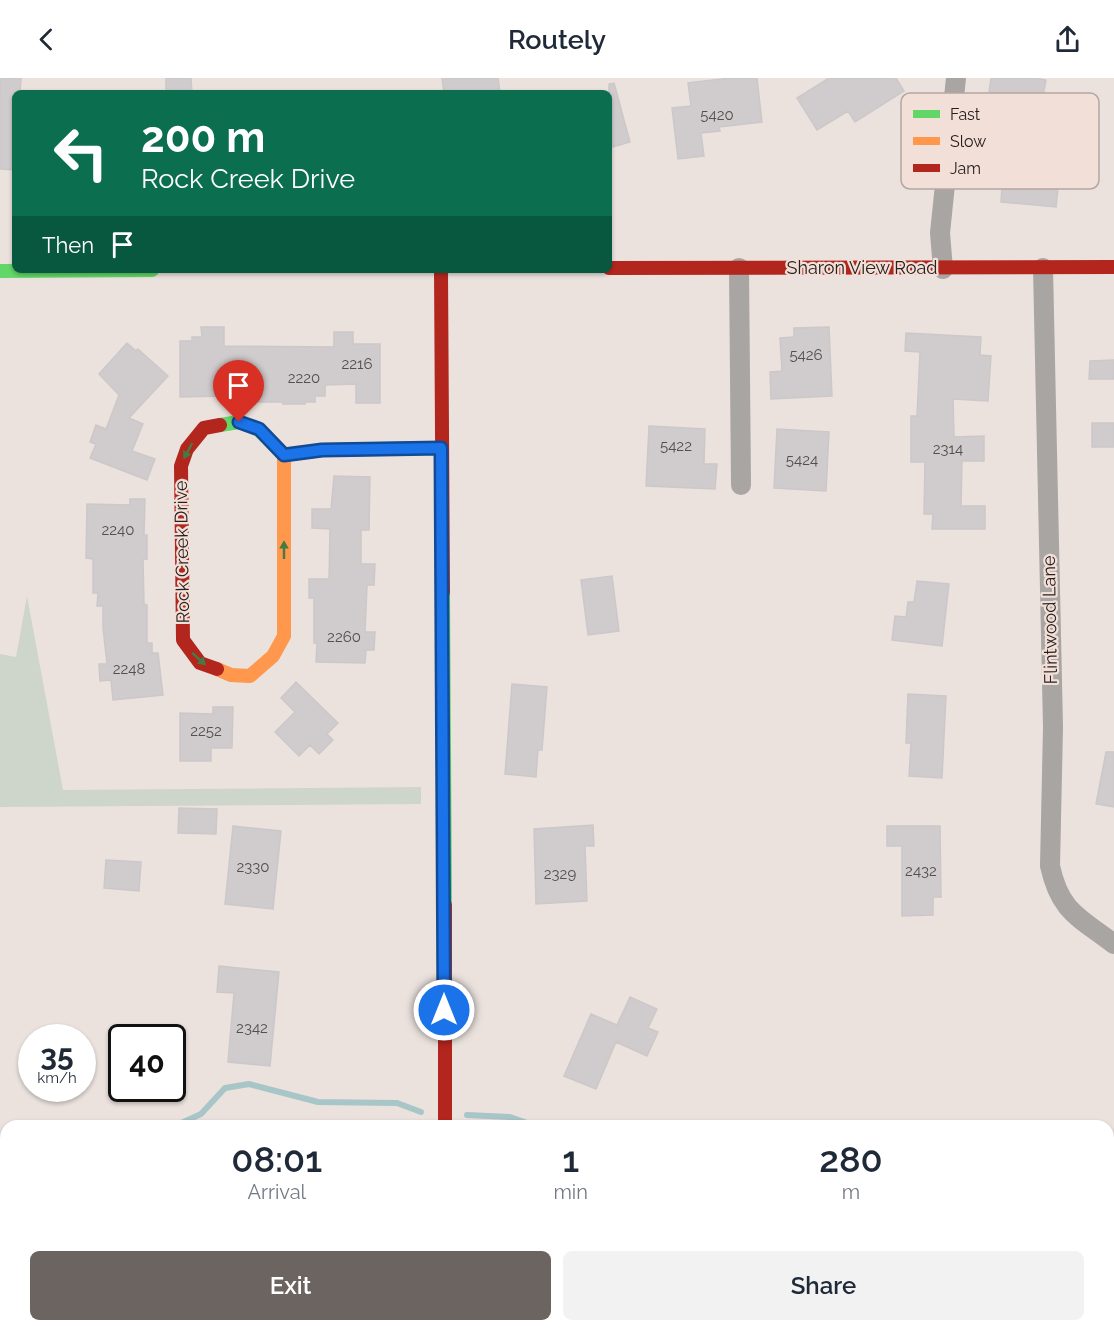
<!DOCTYPE html>
<style>
:root{--surface:#fff;--page:#f2f2f3;--text:#1f2937;--muted:#747a83;--accent:#6c6461}
body{margin:0;font-family:Raleway,sans-serif;background:var(--page);color:var(--text);height:100vh;display:flex;flex-direction:column;font-size:22px;white-space:nowrap}
*{box-sizing:border-box;margin:0}
p{font-size:20px;color:var(--muted)}
.icon{flex:none;width:33px;height:33px;fill:none;stroke:currentColor;stroke-width:2;stroke-linecap:round;stroke-linejoin:round}
.map{position:relative;flex:1;overflow:hidden}
.details{position:absolute;left:0px;top:1042px;width:1114px;height:212px;display:flex;flex-direction:column;background:var(--surface);border-radius:18px 18px 0 0;box-shadow:0 2px 4px #0004}
.details>*{flex:none}
.hud{position:absolute;left:12px;top:12px;width:600px;height:183px;border-radius:9px;box-shadow:0 2px 4px #0004;background:#0b6e4f;color:#fff;overflow:hidden}
.speed{position:absolute;left:18px;top:946px;display:flex;gap:12px;font-size:30px;font-weight:700;text-align:center}
.speed>*{display:grid;place-content:center;width:78px;height:78px;border-radius:50%;background:var(--surface);box-shadow:0 2px 4px #0004;line-height:1}
.speed small{font-size:15px;font-weight:400}
.speed .limit{border:3px solid #111;border-radius:9px;background:#fff;color:#111}
.pin{position:absolute;display:grid;place-items:center;width:51px;height:51px;color:#fff;margin:-62px -26px;border-radius:50% 50% 50% 0;rotate:-45deg;box-shadow:0 0 6px #0007}
.pin .icon{rotate:45deg}
.me{position:absolute;width:66px;margin:-33px;rotate:0deg;stroke-linejoin:round;filter:drop-shadow(0 0 4px #0008)}
.turn{display:flex;align-items:center;gap:21px;height:126px;padding:0 30px;font-size:27px}
.turn .icon{width:78px;height:78px;stroke-width:2.5}
.turn b{display:block;font-size:42px;line-height:51px}
.then{display:flex;align-items:center;height:57px;padding:0 30px;background:#0003;gap:12px;font-size:22px}
.eta{display:flex;justify-content:space-evenly;align-items:center;height:102px;text-align:center}
.eta b{font-size:36px;font-weight:600;line-height:42px}
.action{display:flex;gap:12px;margin-top:auto;padding:12px 30px}
.action a{flex:1;height:69px;border-radius:9px;background:var(--accent);color:#fff;font-size:24px;font-weight:600;line-height:69px;text-align:center}
.action a+a{background:var(--page);color:var(--text)}
header{display:flex;justify-content:space-between;align-items:center;height:78px;padding:0 30px;background:var(--surface);font-size:27px;font-weight:600}
.map>svg:first-child{display:block}
.green{fill:#ced5cb}
.lines{fill:none;stroke-linecap:round;stroke-linejoin:round}
.stream{stroke:#a8c5c8;stroke-width:6}
.building{fill:#d0cbcd;stroke:#ccc8c9;stroke-width:1.5}
.street{stroke:#a9a5a2;stroke-width:20}
.fast{stroke:#63d668;stroke-width:14}
.slow{stroke:#ff974d;stroke-width:14}
.jam{stroke:#b3261e;stroke-width:14}
.oneway{fill:#457b43}
.route-casing{stroke:#114b97;stroke-width:15}
.route{stroke:#1a73e8;stroke-width:10}
.labels{text-anchor:middle;stroke-width:4.5;stroke-linejoin:round;paint-order:stroke}
.number-label{font-size:15px;fill:#544e4c}
.street-label{font-size:18px;fill:#27201e;stroke:#f1dfd8}
.key{fill:#f1dfd8;stroke:#b4a6a0;stroke-width:1.5}
.key-label{font-size:16px;fill:#27201e}
</style>
<header><svg class="icon" aria-label="back" viewBox="0 0 24 24"><path d="M15 5l-7 7 7 7"/></svg>Routely<svg class="icon" aria-label="share" viewBox="0 0 24 24"><path d="M12 15V3M7 8l5-5 5 5M5 13v7h14v-7"/></svg></header>
<div class="map">
<svg width="1114" height="1253" viewBox="0 0 1114 1253">
<rect width="100%" height="100%" fill="#ebe2de"/>
<path class="green" d="M27,518L63,712L421,709V726L0,729V576L16,579Z"/>
<g class="lines">
<path class="stream" d="M467,1037L510,1039L536,1048
M164,1048L177,1047L201,1036L225,1010L249,1006L318,1024L397,1025L421,1034
M0,1077L6,1076
M1108,1200L1114,1196
M41,1248L42,1253
M1052,1248L1056,1253
M934,1253L935,1248
M1078,1253L1079,1248"/>
</g>
<path class="building" d="M0,0H21L20,15H15V92L0,91Z
M166,0H191L192,15H166Z
M442,0H498L500,15H444Z
M730,0H757L762,44L719,49L720,53L701,55L704,78L678,81L672,30L691,28L688,5Z
M829,0H896L904,13L855,44L848,33L817,52L797,20Z
M991,0H1035L1046,2L1040,33L1063,37L1060,54L1052,53L1046,90L1060,91L1056,129L1001,124L1002,108L978,105L985,47L1009,51L1014,19L989,14Z
M614,5L630,64L609,70V6Z
M201,249H224V268L334,269V254H353V266H380V325H356V306L325,307V318H315V324H305V326H283V324H229V318L180,319V263H192V259H202Z
M829,249L832,318L771,321L770,294L782,293L780,260L794,259V250Z
M906,255L981,259L980,277L991,278L988,323L953,321L954,359L984,358V383H962L961,428H985V451H932L933,436H924L925,384H911V338H917L920,274L905,273Z
M127,265L136,273L138,271L168,298L129,340L143,346L132,373L155,381L147,402L90,380L96,366L90,364L96,347L106,351L119,317L99,296Z
M1114,282V301H1089L1090,283Z
M1092,345H1114V369H1092Z
M649,348L705,351L704,386H717L715,411L646,408Z
M777,351L829,354L826,413L774,410Z
M334,398L370,399L369,452H361V486H375L374,507H367L365,554H375L374,572H366L365,585L316,584L317,565H314V520H309V501H329L330,451L312,450V431H331Z
M130,421H145L144,457H147V481H143L144,526L147,527V565H152V575H158L163,617L113,622L111,602L100,603L99,586H107L103,550V528H97L98,515H93V481L86,480L87,426L130,427Z
M612,498L619,553L588,557L581,502Z
M917,503L949,506L942,568L892,562L895,538L906,539L908,524H914Z
M296,604L338,645L327,656L333,662L319,676L310,667L299,678L275,654L295,634L281,620Z
M512,606L547,609L542,672H538L536,699L505,696Z
M908,616L946,618L942,700L909,698L911,665H906Z
M213,629H233L232,670H211V683H180V635L213,636Z
M1106,674H1114V729L1096,726Z
M179,730L217,731L216,756L178,755Z
M593,747L594,768H585L587,823L536,826L534,751Z
M233,748L281,753L273,831L225,826Z
M887,748H940L941,819H933V837L902,838V768H887Z
M106,782L141,784L139,813L104,810Z
M219,888L279,894L270,988L228,984L234,915L217,914Z
M630,919L657,931L648,950L658,954L647,978L616,964L596,1011L564,998L591,936L617,947Z"/>
<g class="lines">
<path class="street" d="M739,190L741,407
M1043,190L1053,649L1050,788C1060,834 1079,839 1114,866
M943,191L940,155L956,0"/>
<path class="fast" d="M0,193L152,192
M220,347L239,344L259,352L284,377L322,372L441,370
M443,514L445,827"/>
<path class="slow" d="M217,591L231,597L250,598L273,578L284,558V377"/>
<path class="jam" d="M609,190L1114,189
M441,192L443,514
M217,591L200,585L183,562L181,388L187,371L204,350L220,347
M445,827V1048"/>
</g>
<defs><path id="oneway-solid" d="M-6-.8H1V-3.2L6.5 0L1 3.2V.8H-6Z" transform="scale(1.5)"/></defs>
<g class="oneway">
<use href="#oneway-solid" transform="translate(188 373) rotate(118)"/>
<use href="#oneway-solid" transform="translate(284 472) rotate(-90)"/>
<use href="#oneway-solid" transform="translate(199 581) rotate(42)"/>
</g>
<g class="lines">
<defs>
<path id="route" d="M239,344L259,351L284,377L322,372L441,370L444,932"/>
</defs>
<use href="#route" class="route-casing"/>
<use href="#route" class="route"/>
</g>
<g class="labels">
<g class="number-label">
<text x="717" y="42">5420</text>
<text x="806" y="282">5426</text>
<text x="357" y="291">2216</text>
<text x="304" y="305">2220</text>
<text x="676" y="373">5422</text>
<text x="948" y="376">2314</text>
<text x="802" y="387">5424</text>
<text x="118" y="457">2240</text>
<text x="344" y="564">2260</text>
<text x="129" y="596">2248</text>
<text x="206" y="658">2252</text>
<text x="253" y="794">2330</text>
<text x="921" y="798">2432</text>
<text x="560" y="801">2329</text>
<text x="252" y="955">2342</text>
</g>
<g class="street-label">
<text x="862" y="196">Sharon View Road</text>
<text transform="translate(182 474) rotate(-91)" y="6">Rock Creek Drive</text>
<text transform="translate(1050 542) rotate(-91)" y="6">Flintwood Lane</text>
</g>
</g>
<rect x="901" y="15" width="198" height="96" rx="9" class="key"/>
<rect x="913" y="32" width="27" height="8" fill="#63d668"/>
<rect x="913" y="59" width="27" height="8" fill="#ff974d"/>
<rect x="913" y="86" width="27" height="8" fill="#b3261e"/>
<g class="key-label">
<text x="950" y="42">Fast</text>
<text x="950" y="69">Slow</text>
<text x="950" y="96">Jam</text>
</g>
</svg>
<div class="speed"><div>35<small>km/h</small></div><div class="limit">40</div></div>
<div class="pin" style="left:239px;top:344px;background:#d93025"><svg class="icon" aria-label="arrive" viewBox="0 0 24 24"><path d="M6 21V4h12l-3 4 3 4H6"/></svg></div>
<svg class="me" style="left:444px;top:932px" viewBox="-20 -20 40 40"><circle r="17" fill="#1a73e8" stroke="#fff" stroke-width="3"/><path d="M0-11L8 9 0 5-8 9z" fill="#fff"/></svg>
<div class="hud">
<div class="turn"><svg class="icon" aria-label="left" viewBox="0 0 24 24"><path d="M17 20v-9H6M10 6l-5 5 5 5"/></svg><div><b>200 m</b>Rock Creek Drive</div></div>
<div class="then">Then<svg class="icon" aria-label="arrive" viewBox="0 0 24 24"><path d="M6 21V4h12l-3 4 3 4H6"/></svg></div>
</div>
<section class="details">
<div class="eta">
<div><b>08:01</b><p>Arrival</p></div>
<div><b>1</b><p>min</p></div>
<div><b>280</b><p>m</p></div>
</div>
<div class="action"><a>Exit</a><a>Share</a></div>
</section>
</div>
